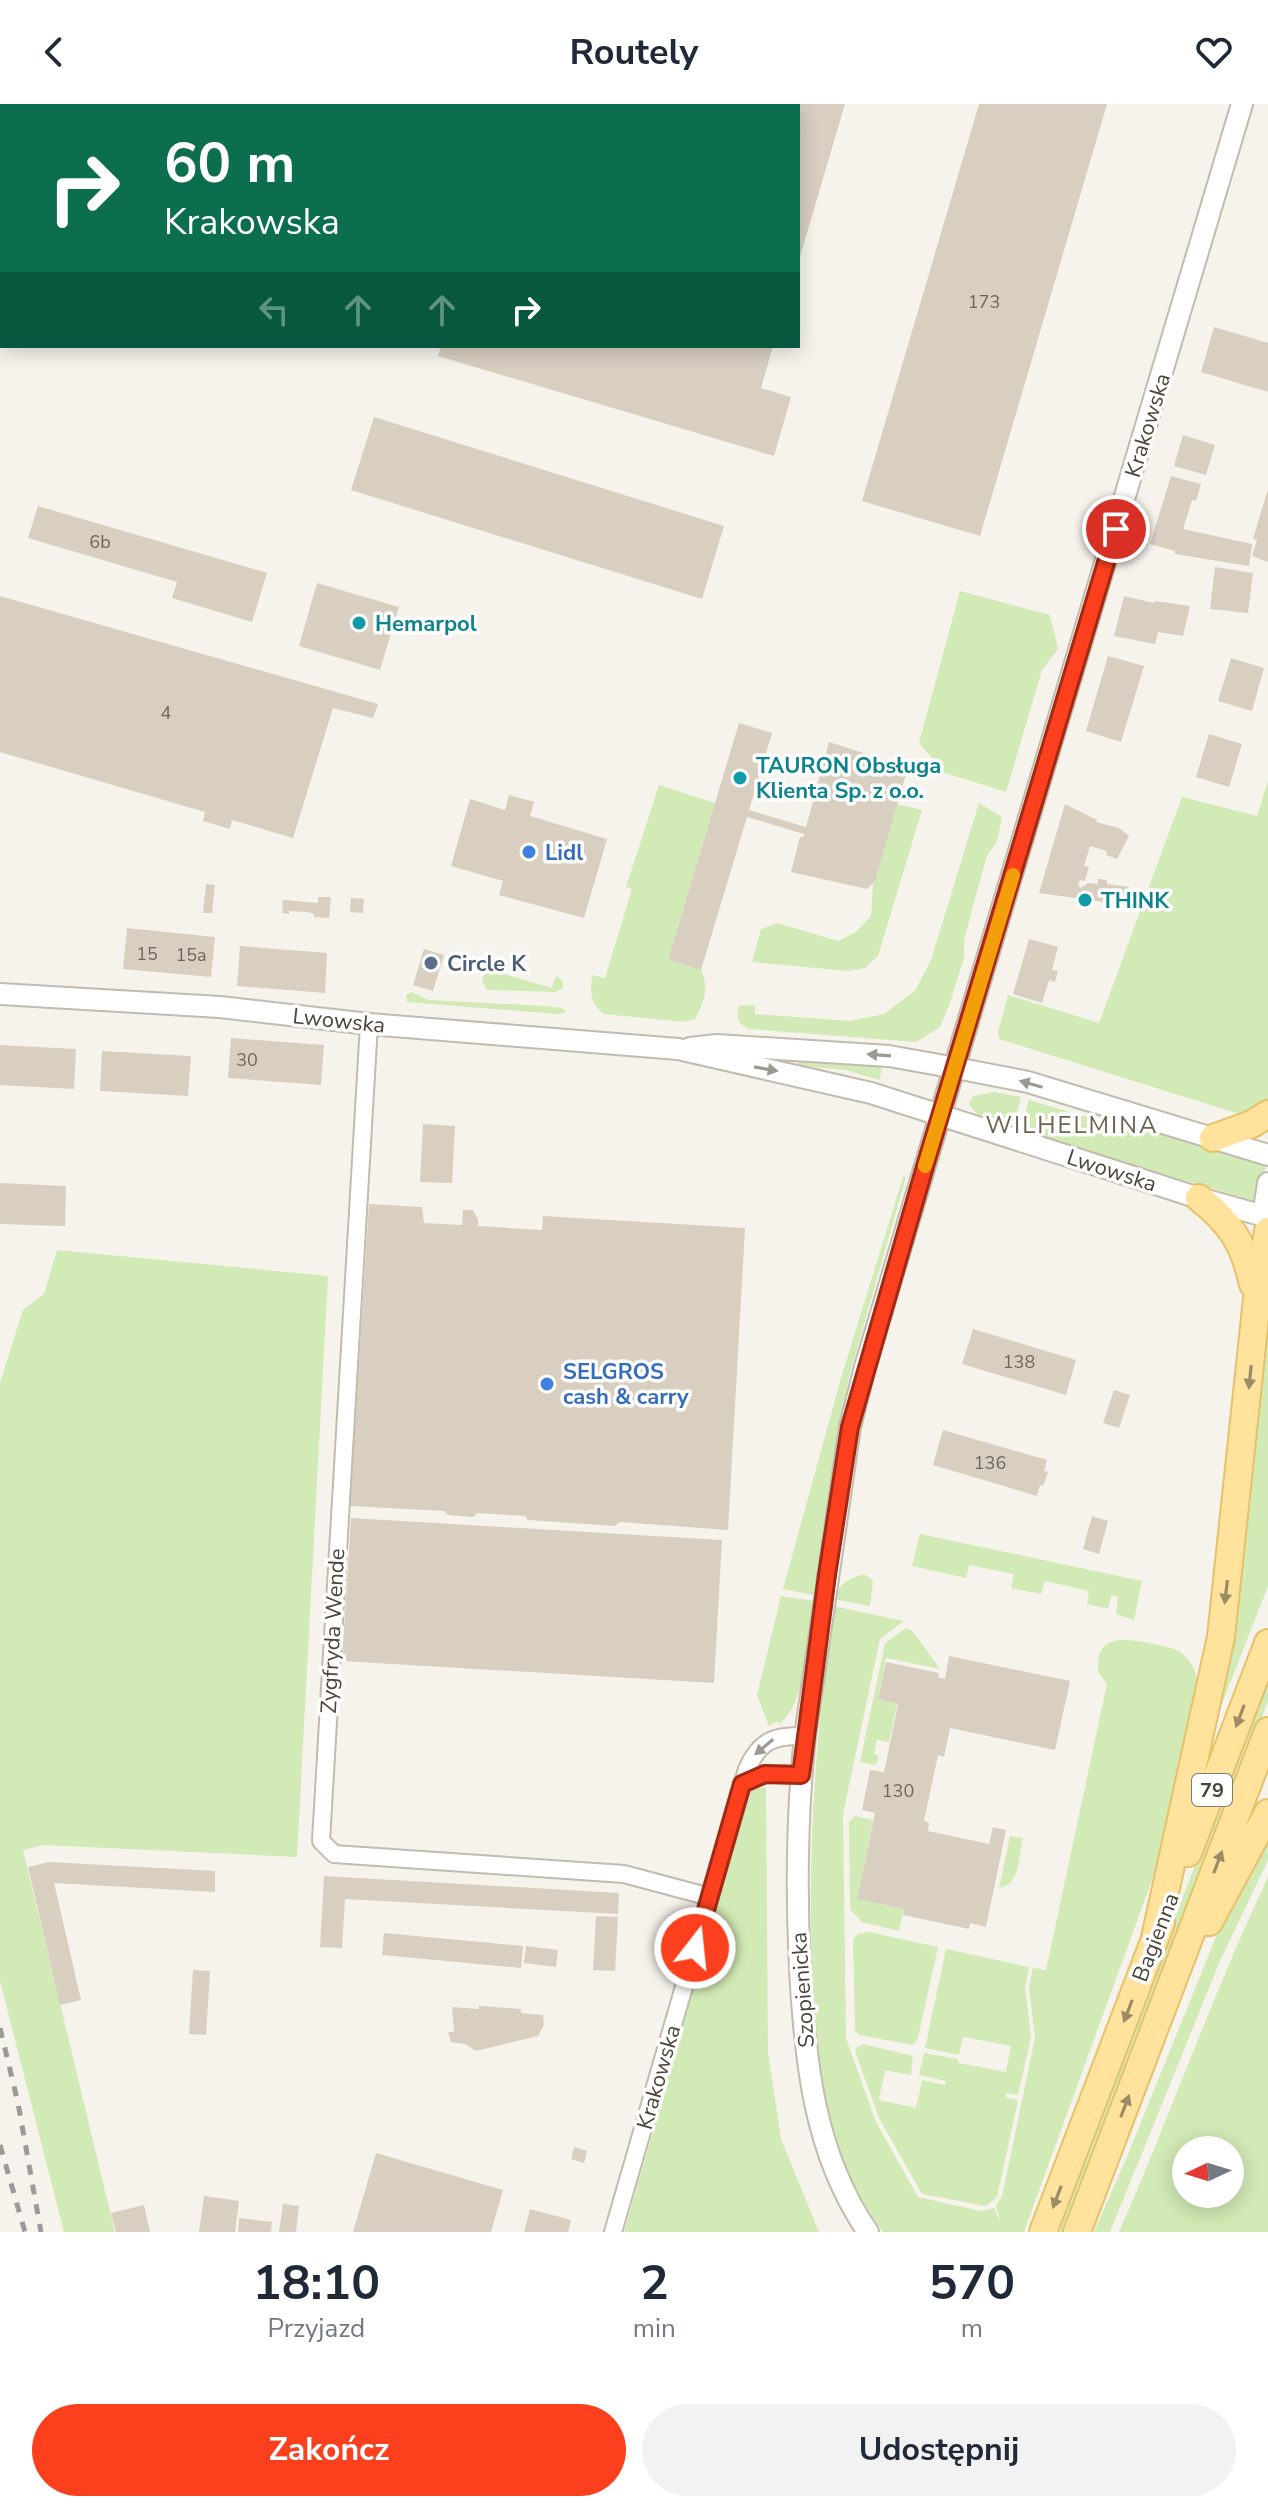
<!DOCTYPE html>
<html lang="pl">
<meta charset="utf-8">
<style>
:root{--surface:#fff;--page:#f2f2f3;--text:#1f2937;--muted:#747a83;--accent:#fc3f1d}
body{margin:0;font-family:"Nunito Sans",sans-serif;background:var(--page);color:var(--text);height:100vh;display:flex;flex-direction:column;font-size:30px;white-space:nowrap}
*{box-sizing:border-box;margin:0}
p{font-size:26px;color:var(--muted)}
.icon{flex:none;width:44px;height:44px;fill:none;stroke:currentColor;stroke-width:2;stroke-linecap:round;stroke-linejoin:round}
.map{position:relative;height:2128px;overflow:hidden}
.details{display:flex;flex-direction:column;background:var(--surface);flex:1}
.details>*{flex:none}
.hud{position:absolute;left:0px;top:0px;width:800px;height:244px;box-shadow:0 4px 20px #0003;background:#0b6e4f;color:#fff;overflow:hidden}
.needle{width:52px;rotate:266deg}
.controls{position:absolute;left:1172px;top:2032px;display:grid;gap:16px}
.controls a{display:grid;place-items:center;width:72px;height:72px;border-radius:50%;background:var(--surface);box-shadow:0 4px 20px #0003;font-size:40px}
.pin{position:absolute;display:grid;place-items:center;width:68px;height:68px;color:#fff;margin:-34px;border:4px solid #fff;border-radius:50%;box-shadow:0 2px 8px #0007}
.me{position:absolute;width:88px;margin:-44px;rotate:16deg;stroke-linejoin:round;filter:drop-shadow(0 0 6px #0008)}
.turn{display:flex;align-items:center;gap:28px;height:168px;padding:0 32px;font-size:36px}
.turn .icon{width:104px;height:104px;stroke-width:2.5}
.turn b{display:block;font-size:56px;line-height:68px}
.lanes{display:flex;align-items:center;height:76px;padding:0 32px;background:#0003;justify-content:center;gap:40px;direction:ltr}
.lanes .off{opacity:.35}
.eta{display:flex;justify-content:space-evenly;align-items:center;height:136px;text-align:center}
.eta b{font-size:48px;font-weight:700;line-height:56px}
.primary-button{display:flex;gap:16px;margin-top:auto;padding:16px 32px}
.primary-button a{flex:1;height:92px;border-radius:48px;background:var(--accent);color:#fff;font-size:32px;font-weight:700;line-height:92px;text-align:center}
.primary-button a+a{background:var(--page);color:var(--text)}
header{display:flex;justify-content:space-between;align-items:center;height:104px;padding:0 32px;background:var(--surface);font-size:36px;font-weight:700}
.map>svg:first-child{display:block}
.green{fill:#d2eab5;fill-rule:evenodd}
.building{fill:#d8cfc1}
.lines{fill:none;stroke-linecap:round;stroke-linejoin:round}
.minor-casing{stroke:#c2bbae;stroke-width:20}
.tertiary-casing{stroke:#c2bbae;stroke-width:24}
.primary-casing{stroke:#e6c16a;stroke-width:30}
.minor{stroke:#fff;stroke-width:16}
.tertiary{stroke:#fff;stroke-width:20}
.primary{stroke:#ffe39c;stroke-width:26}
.rail{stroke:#9a9a9a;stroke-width:5;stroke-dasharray:10 10;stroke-linecap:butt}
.oneway{fill:#9c9892}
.oneway2{fill:#9c8c66}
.route-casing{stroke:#a42913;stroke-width:20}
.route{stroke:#fc3f1d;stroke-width:14}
.slow{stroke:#f59e0b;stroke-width:14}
.culture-dot{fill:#0f9aa8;stroke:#fff;stroke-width:3}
.shop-dot{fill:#3f7fe0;stroke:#fff;stroke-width:3}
.service-dot{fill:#5c6f8a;stroke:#fff;stroke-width:3}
.labels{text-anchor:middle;stroke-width:7;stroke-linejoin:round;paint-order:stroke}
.number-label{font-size:18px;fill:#6e675b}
.shield{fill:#fff;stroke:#817c74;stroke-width:2}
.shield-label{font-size:20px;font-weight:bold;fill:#4b4439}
.street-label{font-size:22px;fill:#4b4439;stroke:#fff}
.culture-label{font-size:22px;font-weight:bold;fill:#0d838f;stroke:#fff;text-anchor:start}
.shop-label{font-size:22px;font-weight:bold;fill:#366cbe;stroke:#fff;text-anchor:start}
.service-label{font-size:22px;font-weight:bold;fill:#4e5e75;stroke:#fff;text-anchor:start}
.neighbourhood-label{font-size:24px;letter-spacing:2px;fill:#6e6250;stroke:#fff}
</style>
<header><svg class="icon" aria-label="back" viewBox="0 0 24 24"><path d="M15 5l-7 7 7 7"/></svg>Routely<svg class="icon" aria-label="heart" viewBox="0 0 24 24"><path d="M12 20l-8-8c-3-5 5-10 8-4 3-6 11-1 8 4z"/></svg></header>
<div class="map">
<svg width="1268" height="2128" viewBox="0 0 1268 2128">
<rect width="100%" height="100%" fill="#f6f3ec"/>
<path class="green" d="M960,487L1050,511L1058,545L1042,566L1006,688L945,669L919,639Z
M1268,677V1002L1249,1013L999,935L998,928L1008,891L1099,919L1182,693L1257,712Z
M659,681L715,699L668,856L701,866C710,884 704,897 695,915L684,918L604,910C590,899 590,888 592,871L605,874L632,785L626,783Z
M979,699L1002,713L997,737L987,752L977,787L964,837V854L949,902L940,923L916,938L748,925C737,918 736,915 739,902L755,901V910L850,917L884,910L915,887L931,856Z
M897,700L922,706L878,852L865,864L848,867L752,858L761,825L777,819L838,837L856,828L871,812L873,781Z
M490,852L493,853L490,866L552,884L556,872L562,876L563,884L555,888L487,886L482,876Z
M411,888L429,896L545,902L562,904L567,908L558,910L407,898L406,891Z
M797,956L882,962L880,976L845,966L802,962L797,959Z
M994,988L1021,993L1012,1025C995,1020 979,1016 969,1000L973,992Z
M1029,996L1120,1023L1189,1035L1266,1060L1258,1098L1020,1028Z
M903,1073H906L849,1273L814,1491L783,1485L841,1274Z
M57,1146L328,1172L297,1753L44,1741L23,1746L115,2128H64L0,1877V1279L23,1206L44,1190Z
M1268,1186V1482L1221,1602C1246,1465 1258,1325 1268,1186Z
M920,1430L1142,1477L1134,1516L1116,1510L1118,1493L1111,1492L1108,1505L1087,1500L1089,1487L1045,1477L1041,1490L1011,1484L1014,1470L969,1461L966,1474L912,1462Z
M860,1471H866L873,1477L870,1502L834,1495C837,1483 847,1475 860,1471Z
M781,1492L813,1497C808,1531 807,1600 779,1620L777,1617L769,1622L757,1591Z
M833,1502L904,1517L880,1535L843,1710L846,1934L875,2016L918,2093L981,2107L994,2104L1001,2120L996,2102L1002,2092L1035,1934L1029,1883L1033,1864L1046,1866L1107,1580L1098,1568C1095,1531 1121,1534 1149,1539C1162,1542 1174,1543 1184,1551C1192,1558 1196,1568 1198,1579L1165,1740L1024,2128H883C859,2094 838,2054 828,2013C817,1969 815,1925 813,1880C806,1753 816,1628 833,1502Z
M906,1524L912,1526L940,1565L886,1554L878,1595L897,1600L889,1638L877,1636L874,1650L879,1652L876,1661L860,1658L885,1539Z
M1268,1570V1597L1065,2128H1055Z
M754,1682L766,1684L768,1948L781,2035L819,2128H624L668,1975L743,1694Z
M855,1712L873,1716L857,1795L904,1805L899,1827L862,1818L850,1805L849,1718Z
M1268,1725V1756L1220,1857L1110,2128H1094L1129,2048L1228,1803Z
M1010,1732L1023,1734C1019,1751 1020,1782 999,1784Z
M1268,1773V2128H1119C1171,2010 1213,1889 1268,1773ZM1230,2046V2090H1186V2046Z
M869,1828L938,1843L918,1934L913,1941L859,1931L855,1926L853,1836L858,1830Z
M946,1845L1029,1863L1025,1883L1031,1933L1018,1991L1006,1989L1005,1993L1018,1996L997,2093L986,2102L922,2090L879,2014L855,1947L857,1943L863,1940L913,1952L911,1971L885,1966L879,1996L916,2004L922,1976L945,1981L946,1977L919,1971L924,1949L958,1955V1959L1006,1968L1011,1942L963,1933L959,1951L925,1944Z"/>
<path class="building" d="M798,0H845L799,156H798Z
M979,0H1107L980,432L862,397Z
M1214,223L1268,239V288L1201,268Z
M441,242H773L761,284L791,293L774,352L438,252Z
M374,313L724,422L702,495L351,386Z
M1183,331L1215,341L1206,371L1174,362Z
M1171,372L1201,380L1196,397L1192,396L1183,425L1252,440L1249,462L1175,450V447L1150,440Z
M1267,388H1268V458L1252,452L1257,436L1253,435Z
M38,402L267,469L252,518L172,494L177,478L28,434Z
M1215,463L1253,469L1248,509L1210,505Z
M317,479L399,503L380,566L299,542Z
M0,492L378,600L373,614L333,604L293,734L232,716L230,725L203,717L205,708L0,648Z
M1124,492L1154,499L1155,497L1190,502L1183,532L1158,528L1155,540L1114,532Z
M1108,552L1144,562L1121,638L1086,627Z
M1231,554L1264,564L1252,607L1218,597Z
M739,619L772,629L749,706L806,723L829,638L908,663L875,777L867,785L791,768L800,733H803L804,730L747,713L701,866L668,856Z
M1209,630L1242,640L1229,683L1196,673Z
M509,691L534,698L530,712L607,735L584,814L499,791L503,777L451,762L470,695L505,706Z
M1065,700L1097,716L1096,718L1119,724L1129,732L1117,755L1106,751L1107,747L1090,742L1084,762L1089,763L1086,773L1085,777L1080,776L1078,782L1081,784L1088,779L1098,780V775L1107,776V780L1129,783L1126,801L1039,789Z
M206,780L215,781L212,809H203Z
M318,793H331L329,814L314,813V810L307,808L289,807V810L282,809L283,796L318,799Z
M351,794L364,795L363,809L350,808Z
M127,824L215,833L211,873L123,865Z
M1029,835L1058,843L1052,866L1058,867L1055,878L1049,876L1042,899L1013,890Z
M240,842L327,849L325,889L237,882Z
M424,845L444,851L433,887L413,881Z
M231,934L324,941L321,981L228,974Z
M0,941L76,945L74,985L0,981Z
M102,947L191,952L188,992L100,987Z
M423,1020L455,1022L452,1079L420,1078Z
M0,1079L66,1082L65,1122L0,1120Z
M369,1100L422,1103L424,1119L462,1121L463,1106H473L478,1116V1122L542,1126L543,1112L745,1124L728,1426L620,1418L615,1422L528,1416L525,1412L477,1409L473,1413L448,1411L444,1407L350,1402Z
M973,1225L1076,1256L1066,1291L962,1260Z
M1114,1286L1130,1291L1119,1324L1103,1319Z
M943,1326L1047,1356L1044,1367L1048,1368L1043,1382L1040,1381L1037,1392L933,1361Z
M1092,1412L1108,1417L1099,1450L1083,1445Z
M351,1414L722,1436L714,1579L342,1557Z
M949,1552L1070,1577L1055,1646L950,1624L944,1653L938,1651L924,1717L929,1719L928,1727L989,1740L993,1723L1006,1726L986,1823L970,1819L969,1825L903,1811L904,1805L857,1795L875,1709L862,1706L870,1666L884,1668L898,1600L878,1595L886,1558L939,1569L938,1573L945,1575Z
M49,1758L215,1767V1788L54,1779L81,1896L60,1901L28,1763Z
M324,1772L619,1789L618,1810L345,1795L342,1844L320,1843Z
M596,1812L618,1813L615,1867L593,1866Z
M384,1829L523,1842L521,1864L382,1851Z
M526,1842L558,1846L556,1863L524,1859Z
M193,1866L210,1867L206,1931L189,1930Z
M479,1902L521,1905V1909L543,1911L544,1921L538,1932L476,1947L465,1940L451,1938L448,1928H454L452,1903L478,1905Z
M574,2043L587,2047L584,2059L571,2055Z
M376,2049L503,2086L491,2128H353Z
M204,2092L239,2097L235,2128H199Z
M283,2100L299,2102L296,2128H279Z
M144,2101L150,2128H116L111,2109Z
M530,2105L571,2116L568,2128H524Z
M239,2114L272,2118L271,2128H238Z"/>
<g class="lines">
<defs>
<path id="minor" d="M369,920L321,1737L334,1750L624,1770L710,1793
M742,1680L765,1670L801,1671
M613,2128L747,1665C760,1636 775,1631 805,1632"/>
<path id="tertiary" d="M0,890L220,903L369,920L678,945L871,989L1199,1094L1268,1113
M690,944L717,941L889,952L956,964L1028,978L1268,1051
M1268,1079L1265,1099L1268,1107
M868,2128C814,2050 805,1957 800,1865C796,1787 797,1709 805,1632L850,1323L865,1263L1242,0"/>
<path id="primary" d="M1213,1034L1252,1020L1268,1010
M1199,1094C1231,1119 1244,1140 1253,1180
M1188,1749L1268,1539
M1209,1818L1268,1709
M1155,1834L1221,1533L1257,1195L1268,1127
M1043,2128L1161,1819
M1077,2128L1268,1627"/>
</defs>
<use href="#minor" class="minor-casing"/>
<use href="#tertiary" class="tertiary-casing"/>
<use href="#primary" class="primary-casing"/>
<use href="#minor" class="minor"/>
<use href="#tertiary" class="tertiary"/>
<use href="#primary" class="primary"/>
<path class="rail" d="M0,1924L18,1999L41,2128
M0,2041L25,2128"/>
</g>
<defs><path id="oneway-solid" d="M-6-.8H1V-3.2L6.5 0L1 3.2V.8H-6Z" transform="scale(2)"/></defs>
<g class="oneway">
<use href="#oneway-solid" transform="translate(879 951) rotate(-176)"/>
<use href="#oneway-solid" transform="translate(766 965) rotate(10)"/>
<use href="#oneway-solid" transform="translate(1031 980) rotate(-164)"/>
<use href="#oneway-solid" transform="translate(764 1643) rotate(140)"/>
</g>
<g class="oneway2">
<use href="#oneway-solid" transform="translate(1250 1273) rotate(96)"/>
<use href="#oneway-solid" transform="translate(1226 1488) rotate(97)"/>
<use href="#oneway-solid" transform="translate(1240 1612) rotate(111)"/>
<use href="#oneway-solid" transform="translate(1218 1758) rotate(-69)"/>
<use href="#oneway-solid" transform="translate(1128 1907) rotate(111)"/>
<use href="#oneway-solid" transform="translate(1125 2002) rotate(-69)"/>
<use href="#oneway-solid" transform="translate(1057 2093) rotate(111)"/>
</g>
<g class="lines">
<defs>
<path id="route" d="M695,1844L742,1680L765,1670L801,1671L827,1471L850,1323L926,1059L1116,425"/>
</defs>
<use href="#route" class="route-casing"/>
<use href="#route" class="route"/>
<path class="slow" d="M925,1062L1013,771"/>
</g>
<g class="culture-dot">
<circle cx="359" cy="519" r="8"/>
<circle cx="740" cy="674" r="8"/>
<circle cx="1085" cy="796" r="8"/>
</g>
<g class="shop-dot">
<circle cx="529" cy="748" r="8"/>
<circle cx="547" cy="1280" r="8"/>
</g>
<circle class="service-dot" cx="431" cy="859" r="8"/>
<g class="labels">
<g class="number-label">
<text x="984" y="204">173</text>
<text x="100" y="444">6b</text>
<text x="166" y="615">4</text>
<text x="147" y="856">15</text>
<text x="191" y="857">15a</text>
<text x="247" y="962">30</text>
<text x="1019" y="1264">138</text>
<text x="990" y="1365">136</text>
<text x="898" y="1693">130</text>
</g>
<rect class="shield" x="1192" y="1670" width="40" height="32" rx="6"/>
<g class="shield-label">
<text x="1212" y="1693">79</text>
</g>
<g class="street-label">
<text transform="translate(1147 321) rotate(-73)" y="8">Krakowska</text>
<text transform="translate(339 916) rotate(6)" y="8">Lwowska</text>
<text transform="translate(1112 1066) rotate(18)" y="8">Lwowska</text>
<text transform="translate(332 1527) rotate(-87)" y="8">Zygfryda Wende</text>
<text transform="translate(1155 1833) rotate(-69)" y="8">Bagienna</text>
<text transform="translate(802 1886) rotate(-94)" y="8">Szopienicka</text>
<text transform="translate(658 1973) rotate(-74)" y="8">Krakowska</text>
</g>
<g class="culture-label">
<text x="375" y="527">Hemarpol</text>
<text x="756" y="669">TAURON Obsługa<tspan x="756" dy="25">Klienta Sp. z o.o.</tspan></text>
<text x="1101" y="804">THINK</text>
</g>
<g class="shop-label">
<text x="545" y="756">Lidl</text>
<text x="563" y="1275">SELGROS<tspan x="563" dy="25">cash &amp; carry</tspan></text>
</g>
<g class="service-label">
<text x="447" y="867">Circle K</text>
</g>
<g class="neighbourhood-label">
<text x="1072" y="1029">WILHELMINA</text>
</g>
</g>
</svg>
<div class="controls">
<a><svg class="needle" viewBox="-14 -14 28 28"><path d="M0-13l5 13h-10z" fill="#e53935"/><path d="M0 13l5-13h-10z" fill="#747a83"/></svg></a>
</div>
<div class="pin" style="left:1116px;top:425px;background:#d93025"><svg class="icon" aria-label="arrive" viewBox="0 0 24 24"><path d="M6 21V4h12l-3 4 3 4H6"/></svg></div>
<svg class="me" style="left:695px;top:1844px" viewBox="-20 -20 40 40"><circle r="17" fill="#fc3f1d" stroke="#fff" stroke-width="3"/><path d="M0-11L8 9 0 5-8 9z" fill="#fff"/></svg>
<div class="hud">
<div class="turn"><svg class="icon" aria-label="right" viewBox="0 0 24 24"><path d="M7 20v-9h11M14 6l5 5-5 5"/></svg><div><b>60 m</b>Krakowska</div></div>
<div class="lanes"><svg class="icon off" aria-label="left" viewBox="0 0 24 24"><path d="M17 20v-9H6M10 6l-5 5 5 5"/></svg><svg class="icon off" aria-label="ahead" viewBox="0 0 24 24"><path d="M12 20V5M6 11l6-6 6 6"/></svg><svg class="icon off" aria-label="ahead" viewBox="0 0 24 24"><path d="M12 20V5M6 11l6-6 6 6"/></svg><svg class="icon" aria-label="right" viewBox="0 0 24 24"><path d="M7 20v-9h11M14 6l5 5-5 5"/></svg></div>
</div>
</div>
<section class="details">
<div class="eta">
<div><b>18:10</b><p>Przyjazd</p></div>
<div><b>2</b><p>min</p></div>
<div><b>570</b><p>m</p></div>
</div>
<div class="primary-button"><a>Zakończ</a><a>Udostępnij</a></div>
</section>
